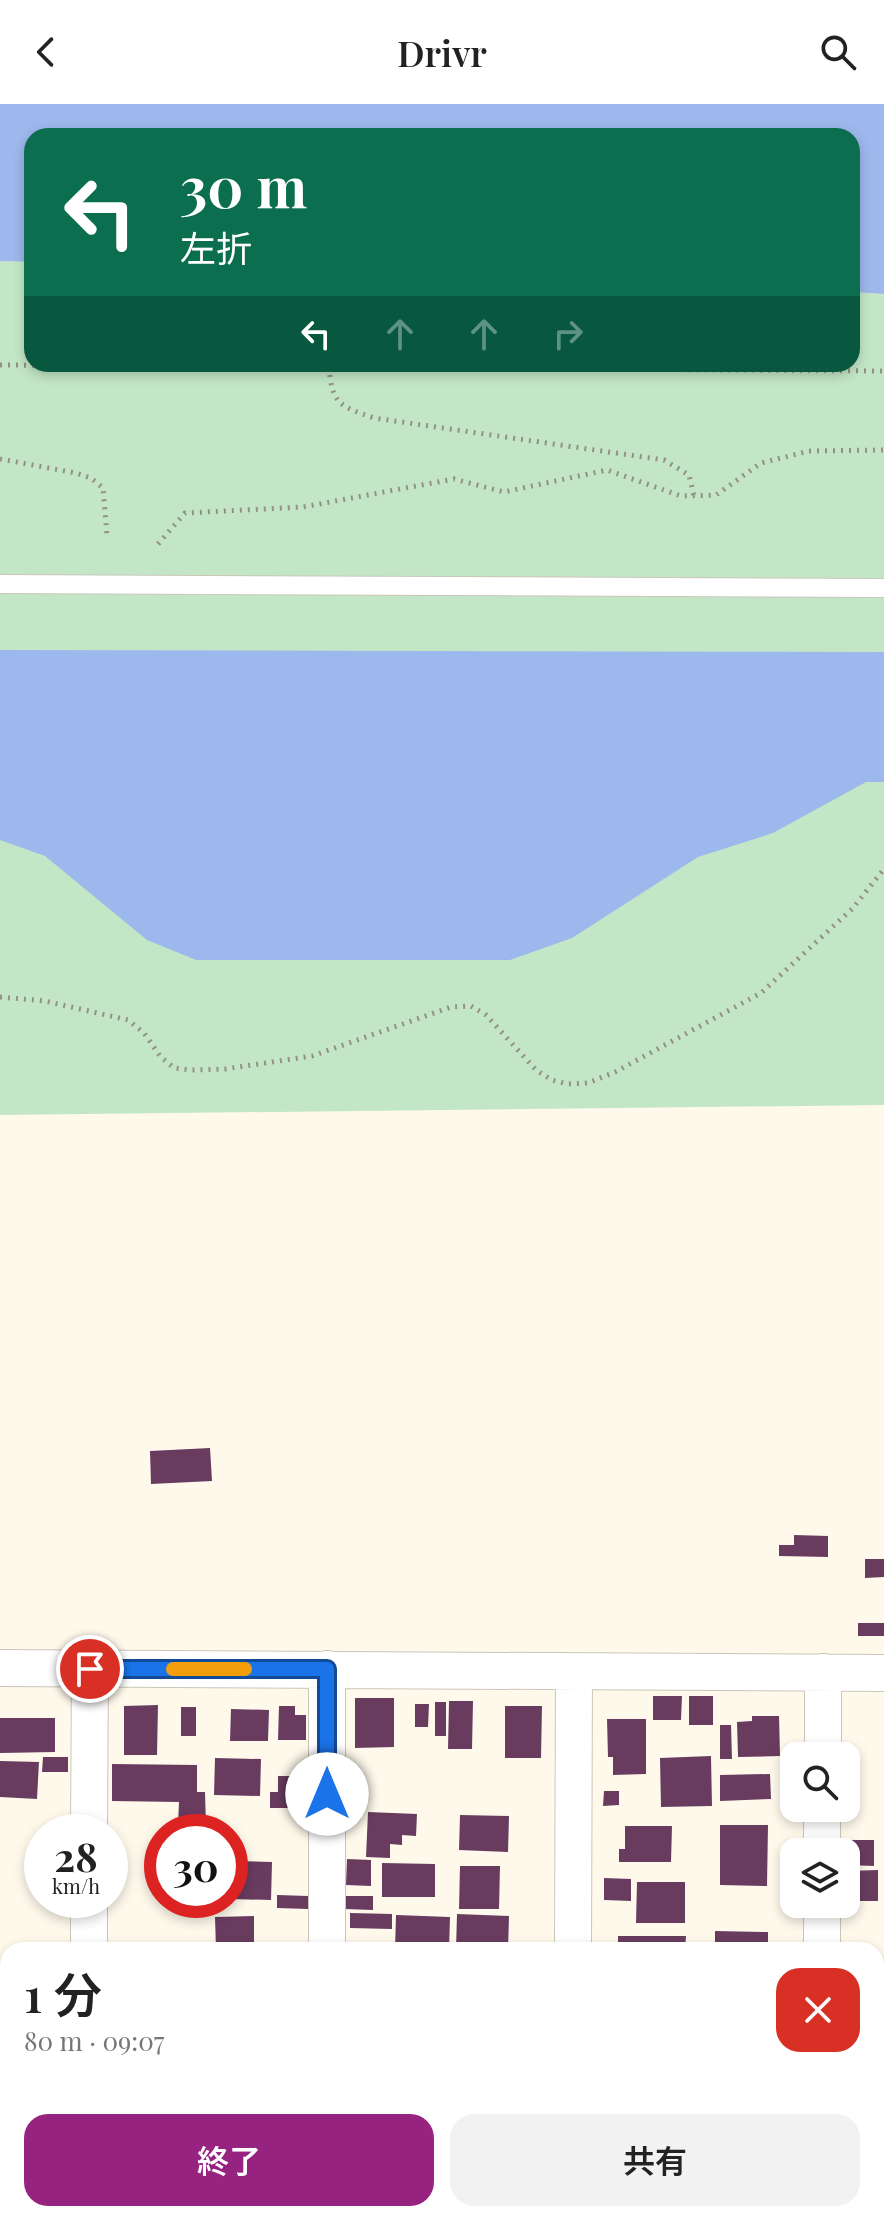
<!DOCTYPE html>
<html lang="ja">
<meta charset="utf-8">
<style>
:root{--surface:#fff;--page:#f2f2f2;--text:#222;--muted:#767676;--accent:#962380}
body{margin:0;font-family:"Playfair Display","Noto Sans JP",serif;background:var(--page);color:var(--text);height:100vh;display:flex;flex-direction:column;font-size:30px;white-space:nowrap}
*{box-sizing:border-box;margin:0}
p{font-size:26px;color:var(--muted)}
.icon{flex:none;width:44px;height:44px;fill:none;stroke:currentColor;stroke-width:2;stroke-linecap:round;stroke-linejoin:round}
.map{position:relative;flex:1;overflow:hidden}
.side{position:absolute;left:0px;top:1838px;width:884px;height:280px;display:flex;flex-direction:column;background:var(--surface);border-radius:24px 24px 0 0;box-shadow:0 4px 12px #0003}
.side>*{flex:none}
.hud{position:absolute;left:24px;top:24px;width:836px;height:244px;border-radius:24px;box-shadow:0 4px 12px #0003;background:#0b6e4f;color:#fff;overflow:hidden}
.buttons{position:absolute;left:780px;top:1638px;display:grid;gap:16px}
.buttons a{display:grid;place-items:center;width:80px;height:80px;border-radius:16px;background:var(--surface);box-shadow:0 4px 12px #0003;font-size:40px}
.speed{position:absolute;left:24px;top:1710px;display:flex;gap:16px;font-size:40px;font-weight:700;text-align:center}
.speed>*{display:grid;place-content:center;width:104px;height:104px;border-radius:50%;background:var(--surface);box-shadow:0 4px 12px #0003;line-height:1}
.speed small{font-size:20px;font-weight:400}
.speed .limit{border:12px solid #d22;background:#fff;color:#111}
.pin{position:absolute;display:grid;place-items:center;width:68px;height:68px;color:#fff;margin:-34px;border:4px solid #fff;border-radius:50%;box-shadow:0 2px 8px #0007}
.me{position:absolute;width:88px;margin:-44px;rotate:0deg;stroke-linejoin:round;filter:drop-shadow(0 0 6px #0008)}
.turn{display:flex;align-items:center;gap:28px;height:168px;padding:0 24px;font-size:36px}
.turn .icon{width:104px;height:104px;stroke-width:2.5}
.turn b{display:block;font-size:56px;line-height:68px}
.lanes{display:flex;align-items:center;height:76px;padding:0 24px;background:#0003;justify-content:center;gap:40px;direction:ltr}
.lanes .off{opacity:.35}
.round{display:grid;place-items:center;flex:none;width:84px;height:84px;border-radius:24px;background:var(--page)}
.head{display:flex;align-items:center;justify-content:space-between;height:136px;padding:0 24px}
h1{font-size:48px;font-weight:600;line-height:60px}
.primary-button{display:flex;gap:16px;margin-top:auto;padding:16px 24px}
.primary-button a{flex:1;height:92px;border-radius:24px;background:var(--accent);color:#fff;font-size:32px;font-weight:600;line-height:92px;text-align:center}
.primary-button a+a{background:var(--page);color:var(--text)}
header{display:flex;justify-content:space-between;align-items:center;height:104px;padding:0 24px;background:var(--surface);font-size:36px;font-weight:600}
.map>svg:first-child{display:block}
.green{fill:#c3e7c6}
.water{fill:#9db8ec}
.building{fill:#693c5f}
.lines{fill:none;stroke-linecap:round;stroke-linejoin:round}
.service-casing{stroke:#cbc6ba;stroke-width:20}
.minor-casing{stroke:#cbc6ba;stroke-width:38}
.path{stroke:#939086;stroke-width:5;stroke-dasharray:2 6;stroke-linecap:butt}
.service{stroke:#fff;stroke-width:18}
.minor{stroke:#fff;stroke-width:36}
.route-casing{stroke:#114b97;stroke-width:20}
.route{stroke:#1a73e8;stroke-width:14}
.slow{stroke:#f59e0b;stroke-width:14}
</style>
<header><svg class="icon" aria-label="back" viewBox="0 0 24 24"><path d="M15 5l-7 7 7 7"/></svg>Drivr<svg class="icon" aria-label="search" viewBox="0 0 24 24"><circle cx="10" cy="10" r="6"/><path d="M15 15l6 6"/></svg></header>
<div class="map">
<svg width="884" height="2118" viewBox="0 0 884 2118">
<rect width="100%" height="100%" fill="#fef9eb"/>
<path class="green" d="M0,157L32,158V260H852V188L884,190V1001L0,1011Z
M876,1969H884V2063H876Z"/>
<path class="water" d="M0,0H884V190L852,188V32H32V158L0,157Z
M0,546L884,548V678H866L773,729L698,753L572,834L510,856H196L147,836L45,752L0,736Z"/>
<path class="building" d="M210,1344L212,1377L151,1380L150,1347Z
M794,1431L828,1432V1453L779,1452V1441H794Z
M865,1455H884V1473L865,1474Z
M858,1519H884V1532H858Z
M653,1592H682L681,1616H653Z
M689,1592H713V1621H689Z
M355,1594H394V1643L355,1644Z
M449,1597H473L472,1645H448Z
M435,1598H446V1632H435Z
M415,1600H429L428,1623H415Z
M158,1601L157,1651H124V1602Z
M279,1602H295V1611H306V1636H278Z
M505,1602H542L541,1654H505Z
M181,1603H196V1632H181Z
M231,1605L269,1606L268,1637H230Z
M752,1612H779L780,1652L738,1653L737,1618L752,1617Z
M0,1614H55V1648L0,1649Z
M607,1615H646V1670L613,1671V1653H608Z
M720,1621H731L732,1655H720Z
M711,1652L712,1702L661,1703L660,1654Z
M43,1653H68V1668H42Z
M215,1654L261,1655L260,1692L214,1691Z
M0,1657L39,1658L37,1695L0,1693Z
M112,1660L197,1661V1688H205L206,1722L178,1721L179,1698L112,1697Z
M770,1670L771,1695L720,1697V1671Z
M278,1672H303V1704H270V1688H278Z
M604,1687H619V1701L603,1702Z
M368,1708L417,1710L416,1732L402,1731V1741L390,1740V1754L366,1753Z
M460,1711L509,1712L508,1748L459,1746Z
M720,1721H768L767,1782L720,1781Z
M625,1722H672L671,1758H619V1745H625Z
M843,1736H874V1762L846,1761Z
M347,1755L371,1756V1782L346,1781Z
M234,1757L272,1758L271,1796L230,1795V1764H234Z
M382,1759L435,1760V1793H382Z
M460,1762H500L499,1805H459Z
M878,1766V1797H846V1767Z
M604,1774L631,1775V1797L604,1796Z
M637,1778H685V1819H636Z
M277,1791L308,1792V1805L277,1804Z
M345,1792H373V1806L345,1805Z
M350,1809L392,1810V1825L350,1824Z
M457,1810L509,1812L508,1846H456Z
M396,1811L450,1813L449,1846H395Z
M254,1812V1846H216L215,1813Z
M715,1827L768,1828V1846H715Z
M618,1832H686L685,1846H618Z
M305,1840V1846H266L265,1841Z
M0,1861H8V1900H0Z
M879,1921H884V1958H880Z
M0,1964H8V1998H0Z"/>
<g class="lines">
<defs>
<path id="service" d="M0,480L884,484"/>
<path id="minor" d="M0,1564L884,1569
M823,1652V1568
M89,1728L90,1565
M822,1748V1704
M89,1846V1796
M327,1846V1565
M573,1846L574,1568
M822,1846V1800
M0,2085H8
M876,2087H884
M88,2110V2118
M325,2118V2110
M572,2118V2110
M821,2118V2110"/>
</defs>
<use href="#service" class="service-casing"/>
<use href="#minor" class="minor-casing"/>
<path class="path" d="M0,261L884,267
M329,263C332,301 340,302 374,314L664,356L689,371L694,392
M0,355L76,369L91,374L103,384L107,432
M158,440L185,409L303,403L454,375L504,388L607,366L681,392L716,391L761,359L809,347L884,346
M0,893L45,897L128,916L144,929L160,952L174,964L191,966L225,965L312,952L451,903L471,902L486,911L536,966L552,976L567,980L588,979L615,968L761,889L853,804L884,765"/>
<use href="#service" class="service"/>
<use href="#minor" class="minor"/>
</g>
<g class="lines">
<defs>
<path id="route" d="M90,1565H327V1690"/>
</defs>
<use href="#route" class="route-casing"/>
<use href="#route" class="route"/>
<path class="slow" d="M173,1565H245"/>
</g>
</svg>
<div class="buttons">
<a><svg class="icon" aria-label="search" viewBox="0 0 24 24"><circle cx="10" cy="10" r="6"/><path d="M15 15l6 6"/></svg></a>
<a><svg class="icon" aria-label="layers" viewBox="0 0 24 24"><path d="M12 4l9 5-9 5-9-5zM3 14l9 5 9-5"/></svg></a>
</div>
<div class="speed"><div>28<small>km/h</small></div><div class="limit">30</div></div>
<div class="pin" style="left:90px;top:1565px;background:#d93025"><svg class="icon" aria-label="arrive" viewBox="0 0 24 24"><path d="M6 21V4h12l-3 4 3 4H6"/></svg></div>
<svg class="me" style="left:327px;top:1690px" viewBox="-20 -20 40 40"><circle r="19" fill="#fff"/><path d="M0-13L10 11 0 6-10 11z" fill="#1a73e8"/></svg>
<div class="hud">
<div class="turn"><svg class="icon" aria-label="left" viewBox="0 0 24 24"><path d="M17 20v-9H6M10 6l-5 5 5 5"/></svg><div><b>30 m</b>左折</div></div>
<div class="lanes"><svg class="icon" aria-label="left" viewBox="0 0 24 24"><path d="M17 20v-9H6M10 6l-5 5 5 5"/></svg><svg class="icon off" aria-label="ahead" viewBox="0 0 24 24"><path d="M12 20V5M6 11l6-6 6 6"/></svg><svg class="icon off" aria-label="ahead" viewBox="0 0 24 24"><path d="M12 20V5M6 11l6-6 6 6"/></svg><svg class="icon off" aria-label="right" viewBox="0 0 24 24"><path d="M7 20v-9h11M14 6l5 5-5 5"/></svg></div>
</div>
<section class="side">
<div class="head"><div><h1>1 分</h1><p>80 m · 09:07</p></div><a class="round" style="background:#d93025;color:#fff"><svg class="icon" aria-label="close" viewBox="0 0 24 24"><path d="M6 6l12 12M18 6L6 18"/></svg></a></div>
<div class="primary-button"><a>終了</a><a>共有</a></div>
</section>
</div>
